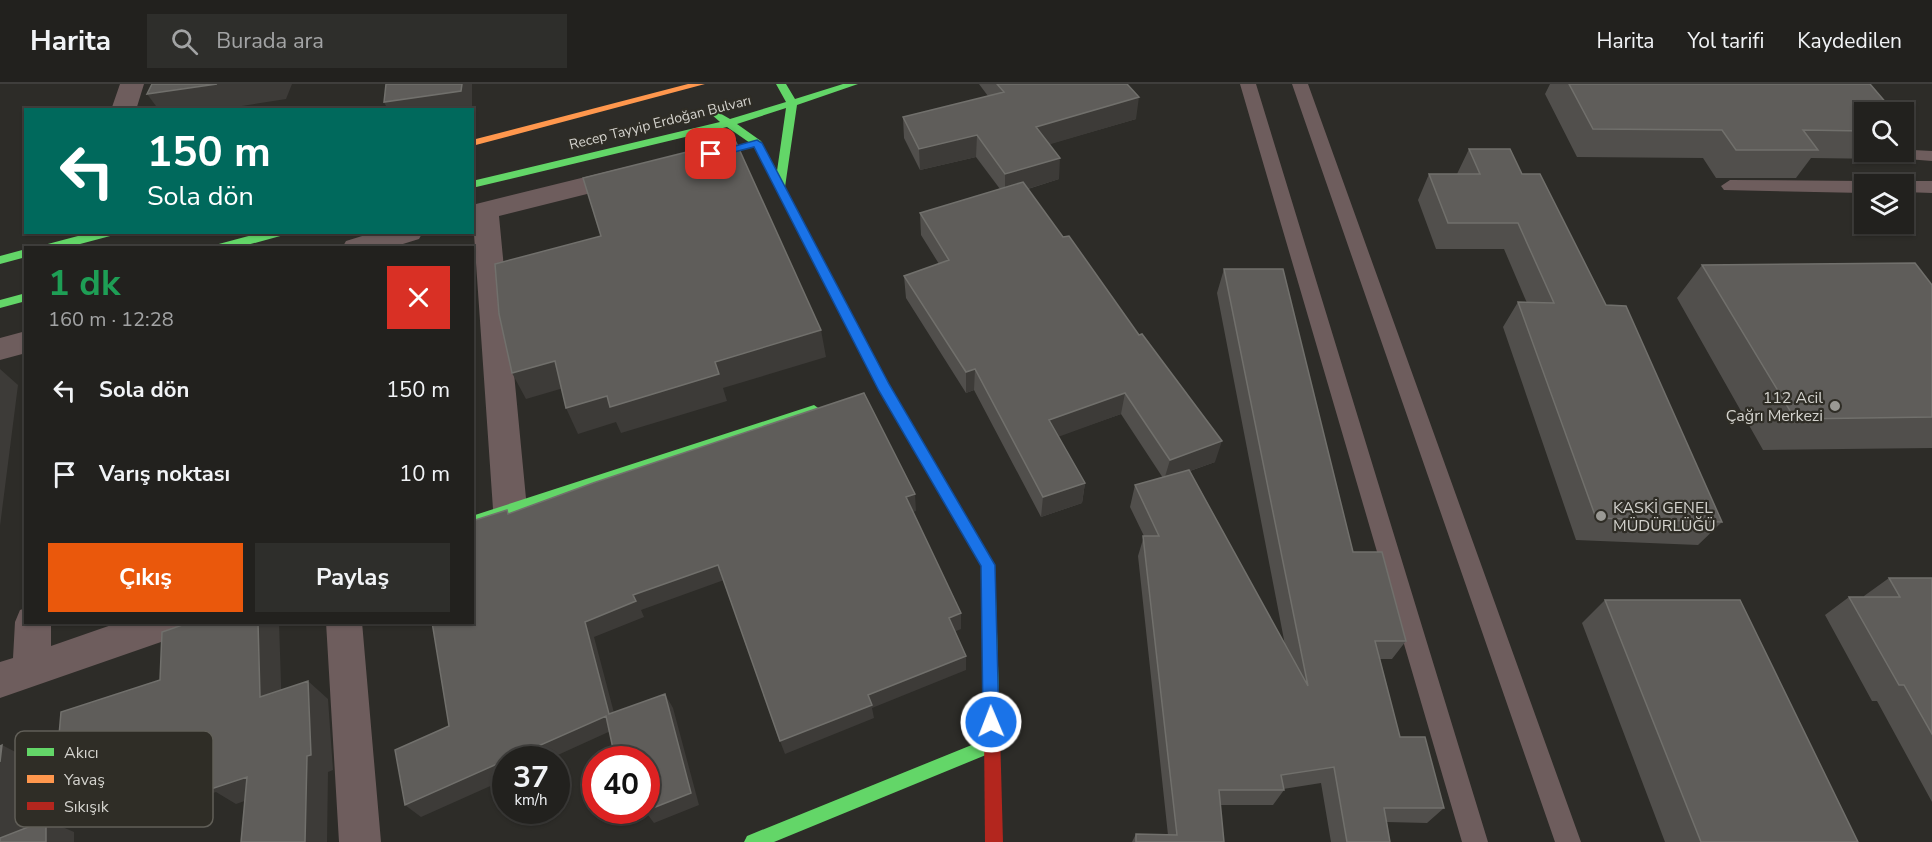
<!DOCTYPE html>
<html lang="tr">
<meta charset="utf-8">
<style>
:root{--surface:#22211e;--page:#2e2e2b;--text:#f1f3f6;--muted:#a2a3a4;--line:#3f3e3c;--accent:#ea580c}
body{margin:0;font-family:"Nunito Sans",sans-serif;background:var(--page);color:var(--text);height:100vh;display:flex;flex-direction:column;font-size:22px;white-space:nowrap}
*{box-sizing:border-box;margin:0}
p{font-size:20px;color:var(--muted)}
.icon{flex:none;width:33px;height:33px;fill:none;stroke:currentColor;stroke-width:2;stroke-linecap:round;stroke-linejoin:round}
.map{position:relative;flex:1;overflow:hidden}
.sheet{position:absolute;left:24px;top:162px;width:450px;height:378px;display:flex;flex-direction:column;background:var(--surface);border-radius:0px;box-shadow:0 2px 4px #0004,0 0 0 2px var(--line)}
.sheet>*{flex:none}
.top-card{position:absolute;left:24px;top:24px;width:450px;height:126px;border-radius:0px;box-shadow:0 2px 4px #0004,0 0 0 2px var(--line);background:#00695c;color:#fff;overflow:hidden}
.fabs{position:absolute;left:1854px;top:18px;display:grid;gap:12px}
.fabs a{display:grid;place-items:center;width:60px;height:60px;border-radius:0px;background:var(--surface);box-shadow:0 2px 4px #0004,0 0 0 2px var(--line);font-size:30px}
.speed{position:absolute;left:492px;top:662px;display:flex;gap:12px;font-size:30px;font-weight:700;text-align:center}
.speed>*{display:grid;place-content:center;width:78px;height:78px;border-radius:50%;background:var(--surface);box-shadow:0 2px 4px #0004,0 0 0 2px var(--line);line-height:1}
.speed small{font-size:15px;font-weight:400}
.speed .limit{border:9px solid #d22;background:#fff;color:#111}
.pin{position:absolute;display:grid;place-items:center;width:51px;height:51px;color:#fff;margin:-26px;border-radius:12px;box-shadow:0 3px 9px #0006}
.me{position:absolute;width:66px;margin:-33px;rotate:359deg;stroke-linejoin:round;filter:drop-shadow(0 0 4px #0008)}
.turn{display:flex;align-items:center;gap:21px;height:126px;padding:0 24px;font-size:27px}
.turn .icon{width:78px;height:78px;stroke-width:2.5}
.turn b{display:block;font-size:42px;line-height:51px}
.round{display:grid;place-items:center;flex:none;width:63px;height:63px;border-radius:0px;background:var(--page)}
.summary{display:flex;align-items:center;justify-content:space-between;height:102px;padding:0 24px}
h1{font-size:36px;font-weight:700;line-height:45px;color:#1e9e55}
.action{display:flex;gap:12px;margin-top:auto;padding:12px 24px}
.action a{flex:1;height:69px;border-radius:0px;background:var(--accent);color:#fff;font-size:24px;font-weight:700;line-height:69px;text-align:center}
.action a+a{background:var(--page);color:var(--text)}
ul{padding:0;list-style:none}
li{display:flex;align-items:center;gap:18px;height:84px;padding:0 24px}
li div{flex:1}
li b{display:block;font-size:22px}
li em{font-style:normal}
header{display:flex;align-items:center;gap:36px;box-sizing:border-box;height:84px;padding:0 30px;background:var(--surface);border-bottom:2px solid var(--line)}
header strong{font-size:28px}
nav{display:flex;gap:33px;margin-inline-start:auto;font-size:21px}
.search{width:420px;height:54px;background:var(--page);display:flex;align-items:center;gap:15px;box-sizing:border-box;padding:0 21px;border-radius:0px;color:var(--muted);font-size:22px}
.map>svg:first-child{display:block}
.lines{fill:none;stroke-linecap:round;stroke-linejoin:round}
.lane{fill:#6e5d5d;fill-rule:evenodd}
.street{fill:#6e5d5d;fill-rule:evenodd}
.fast{fill:#63d668;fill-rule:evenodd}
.slow{fill:#ff974d;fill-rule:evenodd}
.jam{fill:#b3261e;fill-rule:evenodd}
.wall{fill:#514f4c}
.shaded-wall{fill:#3d3b38}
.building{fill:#5f5d5a;stroke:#71706c;stroke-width:1.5}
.route{fill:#1a73e8;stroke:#114b97;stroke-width:1.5}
.poi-dot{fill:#9a9994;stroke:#2f2d26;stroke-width:2}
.labels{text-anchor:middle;stroke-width:4.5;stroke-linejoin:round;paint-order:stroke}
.far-street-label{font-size:14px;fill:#d4d3ce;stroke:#2f2d26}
.poi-label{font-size:16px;fill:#d4d3ce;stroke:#2f2d26;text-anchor:end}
.key{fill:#2f2d26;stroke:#615f58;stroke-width:1.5}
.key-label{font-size:16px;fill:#d4d3ce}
</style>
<header>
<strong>Harita</strong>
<div class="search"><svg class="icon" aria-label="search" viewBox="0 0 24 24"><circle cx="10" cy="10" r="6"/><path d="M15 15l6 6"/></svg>Burada ara</div>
<nav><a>Harita</a><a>Yol tarifi</a><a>Kaydedilen</a></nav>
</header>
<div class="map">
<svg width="1932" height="758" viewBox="0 0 1932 758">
<rect width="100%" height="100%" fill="#2d2c28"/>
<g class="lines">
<path class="lane" d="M1240,0H1256L1488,758H1462Z
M1292,0H1308L1581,758H1555Z
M1913,66L1932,67V77L1907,75L1905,71Z
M1730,96L1864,97L1871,100H1864V109L1724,106L1721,102Z
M1904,97H1932V109L1904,108V100H1897Z"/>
<path class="street" d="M120,0H144L136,26H111Z
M630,82L639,85L643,91L639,97L499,132L527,425L522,435L510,439L498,435L493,425L472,121Z
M375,148H423L419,155L390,164H342L346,157Z
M26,247V269L0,276V254Z
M26,524V538H51V562L120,538H189L184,550L0,614V578L13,574L15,538L20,526Z
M326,538H362L381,758H339Z"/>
<path class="fast" d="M776,0H786L795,15L843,0H858L797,21L785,103L889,300L995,481L1000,648L995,654L1000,661L998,666L774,758H744L747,752L989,654L984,648L981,482L879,306L753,61L727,43L472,104V97L720,38L711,30L716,27L730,35L786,18ZM786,24L777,87L761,57L737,40Z
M93,148H115L114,151L65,164H43L44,161Z
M263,148H285L284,151L236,164H214L215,161Z
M26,165V173L0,180V172Z
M26,209V217L0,224V216Z
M814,321L821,326L819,330L472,444V432Z"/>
<path class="slow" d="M688,0H705L472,62V56Z"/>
<path class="jam" d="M992,640L998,643L1000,648L1003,758H985L984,648L986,643Z"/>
</g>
<path class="wall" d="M979,0H1127L1136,35L1049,60L1059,95L1028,105L1215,378L1190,387L1285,561L1217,209L1224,185L1353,468L1406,557L1392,575H1380L1400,653L1444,724L1427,739L1387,738L1390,758H1331L1321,699L1283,705L1284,706L1273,721H1220L1224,758H1132L1136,750L1168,751L1138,472L1144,452L1130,423L1135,401L1163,394L1121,330L1058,352L1085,399L1082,419L1041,433L974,306L966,309L906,214L904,192L939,180L921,151L920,129L1000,105L976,73L920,86L904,54L903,33L988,12Z
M1550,0H1870L1864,28V68H1891L1885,75L1811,74L1796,94H1716L1703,74L1577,73L1545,10Z
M1904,41L1909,47L1904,53Z
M1469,65L1522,90L1606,221L1722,438L1698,461L1576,456L1503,243L1518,218L1527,219L1504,165H1436L1418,116L1429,90H1457Z
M1702,181L1932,201V364L1763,366L1677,214Z
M1889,494H1932V718L1877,617H1872L1825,531L1849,513H1864V512Z
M1605,516L1858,758H1665L1582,539Z"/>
<path class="shaded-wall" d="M217,0H292L286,15L217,26H159L147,10Z
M462,0H472V26H388L384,18Z
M1139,13L1136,35L1034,65L1036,43Z
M977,51L976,73L920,86L919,65Z
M1060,74L1059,95L1005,112V90Z
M821,246L826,273L723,304L727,317L621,349L616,338L578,350L566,324L715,278Z
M555,277L567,303L526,315L512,289Z
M0,285L18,301L0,442Z
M975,285L974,306L966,309V288Z
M1125,309L1121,330L1047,357L1049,336Z
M1222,357L1215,378L1164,396L1170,376Z
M1085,399L1082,419L1041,433L1043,413Z
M915,410L916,427L907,430L906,413Z
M718,481L724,496L641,526L644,533L594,553L618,644L609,630L585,538L633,511Z
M961,529V545L949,550V534Z
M258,538H279L282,630L260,613Z
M966,572V586L872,624L874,634L785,670L780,657L868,611Z
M308,597L328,615L333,686L328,688L327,758H305Z
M665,610L673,624L699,721L654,739L645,727Z
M606,632L615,645L549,675H509Z
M2,661L29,675L23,758H0V678Z
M630,668L635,675H616L615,674Z
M166,673L192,688L84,725L54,710Z
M506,676V695L421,733L405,721Z
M211,686L247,693L270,708L236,720L216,708L191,716L164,702Z
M46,736L74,748V758H46Z"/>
<path class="building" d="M152,0H217L147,10Z
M386,0H462L461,7L384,18Z
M997,0H1127L1139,13L1036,43L1060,74L1005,90L977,51L919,65L903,33L1004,8Z
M1569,0H1870L1894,28H1864V47L1803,46L1818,66H1736L1722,46L1593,45Z
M1904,41L1909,47H1904Z
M735,56L821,246L715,278L719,290L610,323L607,312L566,324L555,277L512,289L499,230L495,180L601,152L583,94Z
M1469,65H1510L1522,90H1540L1606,221L1626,222L1722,438L1596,434L1518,218L1554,219L1518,139H1448L1429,90H1480Z
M1023,98L1063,153L1069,152L1139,251L1142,250L1222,357L1170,376L1125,309L1049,336L1085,399L1043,413L975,285L966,288L904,192L949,176L920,129Z
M1915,179L1932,201V333L1795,335L1702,181Z
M1224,185H1283L1353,468H1382L1406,557H1375L1400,653H1425L1444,724H1384L1390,758H1347L1334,683L1281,691L1284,706H1219L1224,758H1136V750L1177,751L1143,452H1159L1135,401L1189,386L1308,602Z
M864,309L915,410L906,413L961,529L949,534L966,572L868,611L872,621L780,657L718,481L633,511L636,517L585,538L609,630L665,610L691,709L645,727L644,726H646V675H632L630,668L615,674L606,632L509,675H506V676L405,721L395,666L449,642L432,538H472V437L507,426L508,430L593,399Z
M1889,494H1932V650L1904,601H1899L1849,513H1900Z
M1605,516H1740L1858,758H1701Z
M191,538H258L260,613L308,597L311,671L307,672L305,758H241L247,693L211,705V686L164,702L166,673L54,710L61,628L160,596L162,548Z
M2,661L0,678V662Z
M46,736V758H0V754Z"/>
<path class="route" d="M757,56L762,59L889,300L995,481L999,638L997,644L991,646L985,644L983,638L981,482L879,307L754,63L711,74L706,70Z"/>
<g class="poi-dot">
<circle cx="1835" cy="322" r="6"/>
<circle cx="1601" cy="432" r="6"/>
</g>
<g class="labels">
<g class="far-street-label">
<text transform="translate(660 38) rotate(-14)" y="5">Recep Tayyip Erdoğan Bulvarı</text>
</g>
<g class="poi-label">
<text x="1823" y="319">112 Acil<tspan x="1823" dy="18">Çağrı Merkezi</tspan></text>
<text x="1613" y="429" text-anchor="start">KASKİ GENEL<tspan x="1613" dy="18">MÜDÜRLÜĞÜ</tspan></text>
</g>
</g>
<rect x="15" y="647" width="198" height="96" rx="9" class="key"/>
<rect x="27" y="664" width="27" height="8" fill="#63d668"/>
<rect x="27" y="691" width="27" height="8" fill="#ff974d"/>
<rect x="27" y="718" width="27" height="8" fill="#b3261e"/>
<g class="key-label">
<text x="64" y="674">Akıcı</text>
<text x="64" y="701">Yavaş</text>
<text x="64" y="728">Sıkışık</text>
</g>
</svg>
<div class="fabs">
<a><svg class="icon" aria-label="search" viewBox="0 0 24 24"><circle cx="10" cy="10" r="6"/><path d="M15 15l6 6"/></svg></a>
<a><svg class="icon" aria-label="layers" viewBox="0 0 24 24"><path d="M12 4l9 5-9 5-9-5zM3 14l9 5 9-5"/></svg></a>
</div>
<div class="speed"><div>37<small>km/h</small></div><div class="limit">40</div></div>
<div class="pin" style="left:711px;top:70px;background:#d93025"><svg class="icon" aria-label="arrive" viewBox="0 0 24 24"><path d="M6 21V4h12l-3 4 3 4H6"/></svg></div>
<svg class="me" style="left:991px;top:638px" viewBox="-20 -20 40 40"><circle r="17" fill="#1a73e8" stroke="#fff" stroke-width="3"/><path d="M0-11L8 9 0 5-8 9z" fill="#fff"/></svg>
<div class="top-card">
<div class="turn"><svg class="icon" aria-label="left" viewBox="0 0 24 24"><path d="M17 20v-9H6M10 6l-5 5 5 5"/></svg><div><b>150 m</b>Sola dön</div></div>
</div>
<section class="sheet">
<div class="summary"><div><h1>1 dk</h1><p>160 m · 12:28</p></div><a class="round" style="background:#d93025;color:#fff"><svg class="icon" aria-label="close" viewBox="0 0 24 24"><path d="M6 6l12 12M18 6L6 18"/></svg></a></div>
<ul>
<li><svg class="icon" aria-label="left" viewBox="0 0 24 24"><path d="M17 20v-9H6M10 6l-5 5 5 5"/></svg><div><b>Sola dön</b></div><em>150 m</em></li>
<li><svg class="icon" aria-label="arrive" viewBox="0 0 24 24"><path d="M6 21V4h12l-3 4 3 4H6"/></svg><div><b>Varış noktası</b></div><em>10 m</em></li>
</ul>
<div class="action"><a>Çıkış</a><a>Paylaş</a></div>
</section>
</div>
